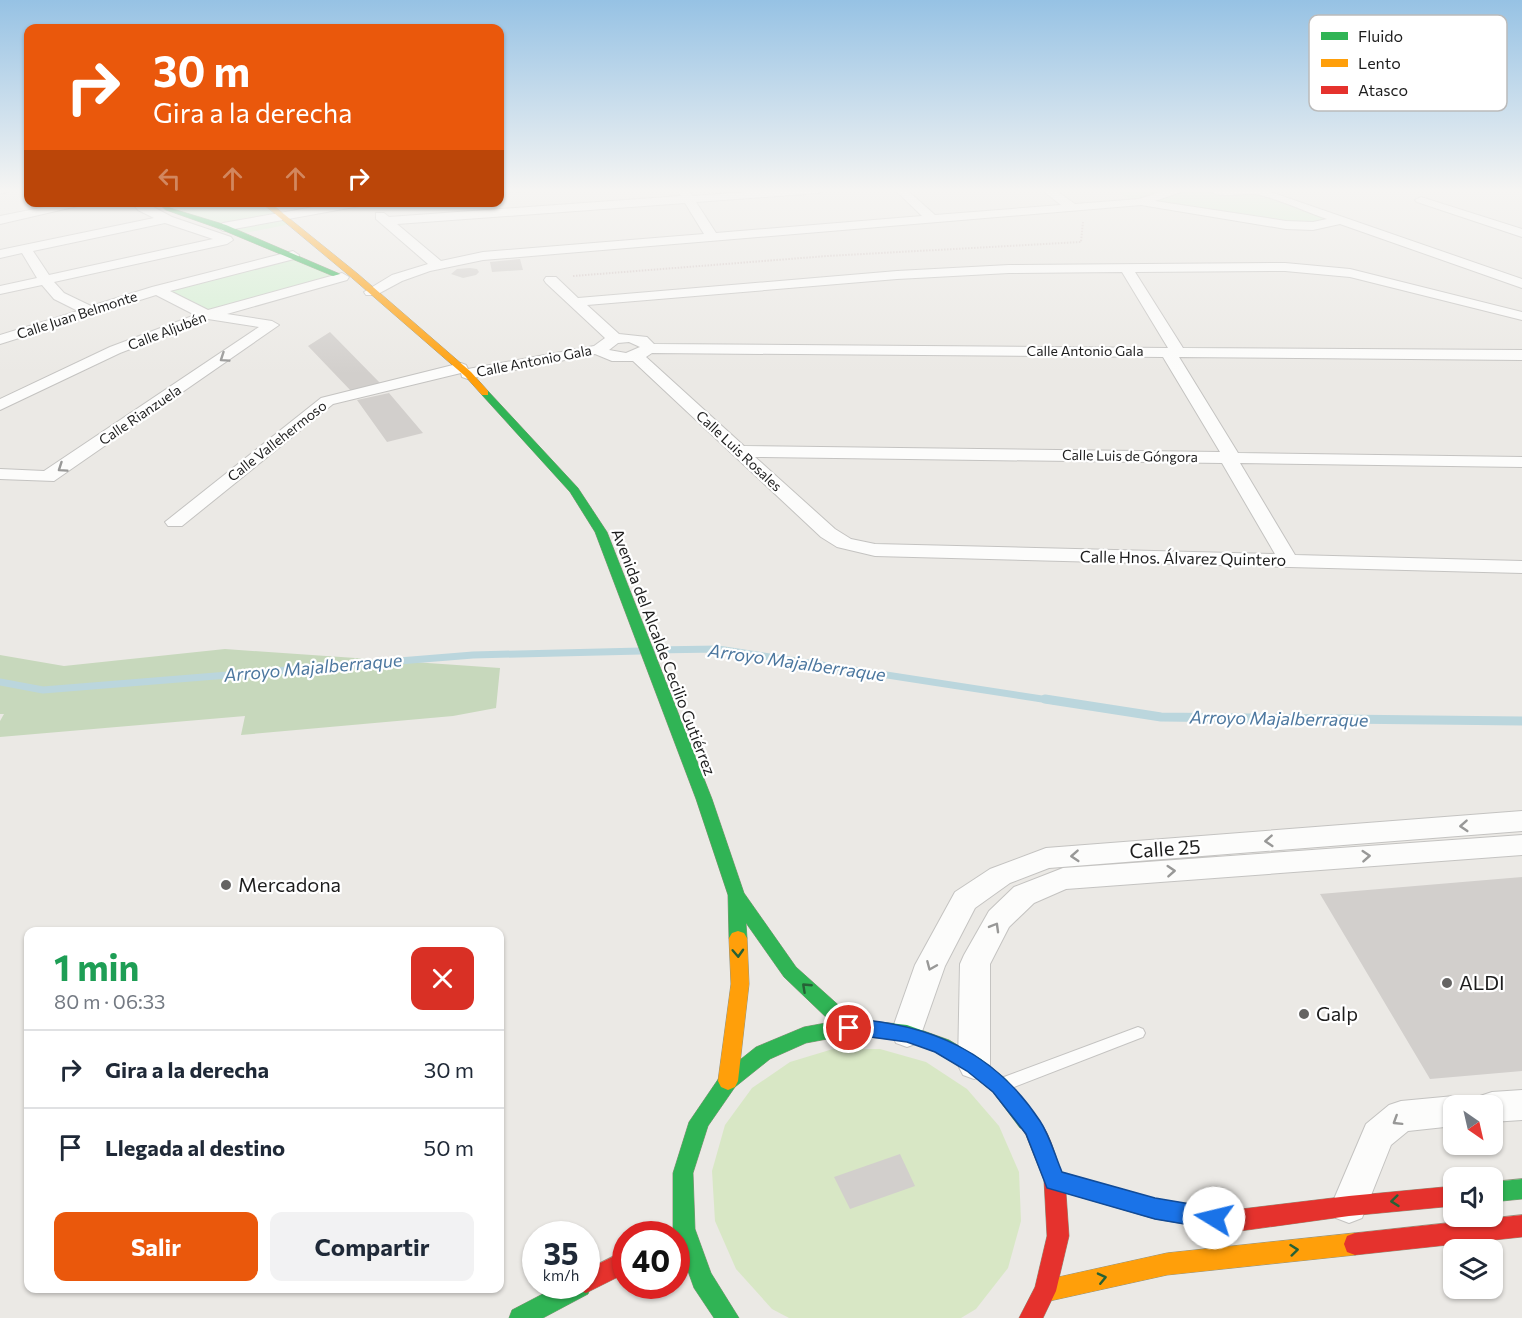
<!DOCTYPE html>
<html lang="es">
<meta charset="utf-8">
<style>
:root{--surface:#fff;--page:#f2f2f3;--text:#1f2937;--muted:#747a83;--line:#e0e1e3;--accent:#ea580c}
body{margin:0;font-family:Commissioner,sans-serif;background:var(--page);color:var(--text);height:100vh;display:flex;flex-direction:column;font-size:22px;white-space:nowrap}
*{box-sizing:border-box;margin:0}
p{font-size:20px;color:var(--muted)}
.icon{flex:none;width:33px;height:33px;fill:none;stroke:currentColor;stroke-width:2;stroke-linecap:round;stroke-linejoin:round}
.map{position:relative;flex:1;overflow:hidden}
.drawer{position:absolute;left:24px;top:927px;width:480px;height:366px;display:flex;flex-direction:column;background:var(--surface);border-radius:12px;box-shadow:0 2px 4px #0004}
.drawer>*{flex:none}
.banner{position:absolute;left:24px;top:24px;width:480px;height:183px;border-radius:12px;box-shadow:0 2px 4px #0004;background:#ea580c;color:#fff;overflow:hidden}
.needle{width:39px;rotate:146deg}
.buttons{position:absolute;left:1443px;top:1095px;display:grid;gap:12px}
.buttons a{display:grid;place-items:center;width:60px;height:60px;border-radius:12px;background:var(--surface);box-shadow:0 2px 4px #0004;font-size:30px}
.speed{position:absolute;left:522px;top:1221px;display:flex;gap:12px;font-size:30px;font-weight:700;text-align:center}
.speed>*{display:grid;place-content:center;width:78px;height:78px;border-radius:50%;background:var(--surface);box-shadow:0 2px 4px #0004;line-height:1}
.speed small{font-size:15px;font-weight:400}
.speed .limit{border:9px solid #d22;background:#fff;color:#111}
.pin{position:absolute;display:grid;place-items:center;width:51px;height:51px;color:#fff;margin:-26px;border:3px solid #fff;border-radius:50%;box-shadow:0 2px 6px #0007}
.me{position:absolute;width:66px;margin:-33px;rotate:279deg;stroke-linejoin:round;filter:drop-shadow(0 0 4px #0008)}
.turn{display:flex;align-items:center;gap:21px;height:126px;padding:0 30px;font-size:27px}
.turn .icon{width:78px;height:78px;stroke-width:2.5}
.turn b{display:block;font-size:42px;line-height:51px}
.lanes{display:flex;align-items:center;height:57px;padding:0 30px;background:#0003;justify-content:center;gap:30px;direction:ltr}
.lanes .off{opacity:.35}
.round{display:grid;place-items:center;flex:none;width:63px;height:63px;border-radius:12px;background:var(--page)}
.head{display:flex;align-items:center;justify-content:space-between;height:102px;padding:0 30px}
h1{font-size:36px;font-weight:700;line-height:45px;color:#1e9e55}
.action{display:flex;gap:12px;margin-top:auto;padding:12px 30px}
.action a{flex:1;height:69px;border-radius:12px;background:var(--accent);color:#fff;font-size:24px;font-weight:700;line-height:69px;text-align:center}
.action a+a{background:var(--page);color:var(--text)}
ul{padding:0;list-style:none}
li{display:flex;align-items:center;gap:18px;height:78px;padding:0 30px;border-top:2px solid var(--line)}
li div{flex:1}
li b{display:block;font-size:22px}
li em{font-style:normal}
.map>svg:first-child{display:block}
.grass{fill:#d8e7c5}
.forest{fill:#c7d8bc}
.park{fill:#d4f0d3}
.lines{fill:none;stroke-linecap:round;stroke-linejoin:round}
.stream-far1{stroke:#bbd6dd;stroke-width:7}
.stream{stroke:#bbd6dd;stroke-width:9}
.building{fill:#d2cfcc}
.lane-casing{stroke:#c4c3c1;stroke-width:2}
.street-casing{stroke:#c4c3c1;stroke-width:2}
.fast-casing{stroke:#92937f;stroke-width:1}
.slow-casing{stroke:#92937f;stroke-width:1}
.jam-casing{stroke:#92937f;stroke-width:1}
.path{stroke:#d4c8c6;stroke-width:2;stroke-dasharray:1.5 1.5;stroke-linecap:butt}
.lane{fill:#fcfcfb;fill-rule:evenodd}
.street{fill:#fcfcfb;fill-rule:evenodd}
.fast{fill:#30b455;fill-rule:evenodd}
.slow{fill:#ff9f0a;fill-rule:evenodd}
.jam{fill:#e5322d;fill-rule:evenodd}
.oneway{stroke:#989897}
.oneway2{stroke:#266136}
.route{fill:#1a73e8;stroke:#114b97;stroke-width:1.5}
.poi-dot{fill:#656463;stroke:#fff;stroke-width:2}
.labels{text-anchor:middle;stroke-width:4.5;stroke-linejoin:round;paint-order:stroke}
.far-street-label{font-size:14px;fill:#1d1d1d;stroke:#fff}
.street-label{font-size:16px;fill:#1d1d1d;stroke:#fff}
.water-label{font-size:18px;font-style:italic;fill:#4c779f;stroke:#fff}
.near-street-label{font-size:20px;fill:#1d1d1d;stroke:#fff}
.near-poi-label{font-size:20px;fill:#1d1d1d;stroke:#fff;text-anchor:start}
.key{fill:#fff;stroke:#bbb;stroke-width:1.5}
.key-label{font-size:16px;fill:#1d1d1d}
</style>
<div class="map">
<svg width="1522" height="1318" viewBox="0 0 1522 1318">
<rect width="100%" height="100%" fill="#ebe9e5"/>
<path class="grass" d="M833,1049H880L926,1062L967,1089L999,1126L1019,1172L1021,1221L1008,1268L976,1309L961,1318H789L772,1309L736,1269L715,1221L712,1171L725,1125L752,1088L790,1062Z"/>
<path class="forest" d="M225,649L500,668L496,708L453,716L241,735L245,716L0,737V721L4,714H0V655L64,666Z"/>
<path class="park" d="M1116,190H1255L1343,220L1313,226L1135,203Z
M160,203H264L291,224L240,234Z
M293,255L342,277L207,315L157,290Z"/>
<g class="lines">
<path class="stream-far1" d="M653,650L718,649L1055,701
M0,682L43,690L473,655L641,651"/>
<path class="stream" d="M1045,699L1161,717L1522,721"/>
</g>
<path class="building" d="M520,259L523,270L492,272L490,262Z
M470,268L477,269L479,272L476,275L463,278L451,274L457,269Z
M330,332L381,384L352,392L308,346Z
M389,393L423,433L387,442L357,400Z
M1522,877V1071L1430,1079L1320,894Z
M900,1154L915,1186L850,1209L834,1177Z"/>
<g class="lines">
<defs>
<path id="lane" d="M1138,1027L1143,1029L1145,1033L1143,1037L1009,1089L1004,1087L1001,1082L1004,1077Z"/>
<path id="street" d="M0,190H13L0,194Z
M677,190H689L692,196L773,190H824L818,193L696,202L716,233L922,216L895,190H907L935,215L1061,205L1042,190H1055L1075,204L1139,199L1166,190H1183L1181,192L1155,201L1286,221L1313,222L1327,219C1308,213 1274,197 1255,194C1240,192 1221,200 1208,190H1265L1522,279V288L1340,224L1313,230L1286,229L1141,205L483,260L430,271L402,281L376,295H366L364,292L392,275L428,264L376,219V213H384L389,217L681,196ZM685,203L704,234L483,252L441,261L397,224Z
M1421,197L1522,229V237L1417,202L1415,200Z
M70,202H95L0,224V216Z
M131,202H144L172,217L231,237L233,240L227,244L54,282L64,293L91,306L152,287L293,251L299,255L298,258L170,291L208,310L342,273L349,277L347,280L227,314L272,321L279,325L54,481L0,479V469L44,471L259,327L208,319L120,353L0,410V399L110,347L195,315L156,295L0,344V335L78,311L54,299L42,285L0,294V286L37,278L22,253L0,258V250L154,218L138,210ZM165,223L213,239L49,275L33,251Z
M342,202H370L365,205L223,231L217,227L223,223Z
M1285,263L1350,269L1522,312V320L1350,277L1285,271L1135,272L1183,348L1522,350V360L1179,357L1238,453L1522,457V467L1240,463L1295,555L1522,561V573L875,556L837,547L821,537L633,361H612L595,354L468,379L462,377L461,373L333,404L182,526H168L165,522L321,398L461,363L466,365L468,369L594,346L605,338L546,283L544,280L546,277H556L578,298L897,271L1009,265ZM1122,272L1168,348L654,344L647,337L619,334L587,305L897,279L1009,273ZM629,342L640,347L626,353L609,350L618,343ZM652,353L1163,357L1220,452L744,446L646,357ZM755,457L1222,463L1275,554L875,544L851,539L835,529Z
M1522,811V831L1049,868L1010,883L975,908L945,966L918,1043L907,1047L896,1043L891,1033L915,965L955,892L990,869L1046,848Z
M1522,835V855L1066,889L1034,903L1009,927L990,964V1065L985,1075L974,1079L963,1075L958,1065L960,964L964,955L989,911L1014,887L1063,868Z
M1522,1090V1120L1492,1122V1106H1476L1480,1096L1492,1092Z
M1454,1096L1466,1100L1468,1106H1454V1126L1408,1131L1391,1145L1362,1218L1349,1223L1336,1218L1331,1206L1366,1124L1389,1105L1401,1101Z"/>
<path id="fast" d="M157,202H165L170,208L226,225L340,274L333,276L220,229L166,210Z
M485,390L488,391L578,488L607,532L712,799L744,893L796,967L854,1019L907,1025L949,1040L981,1059L1007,1080L1037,1121L1034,1128L1027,1130L1020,1128L993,1092L967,1071L935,1052L907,1041L849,1035L806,1043L770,1059L735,1087L708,1126L693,1173L695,1229L711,1273L739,1318H714L694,1288L673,1229V1173L689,1122L721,1075L756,1047L804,1027L831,1022L784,977L746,923L747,938L744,943L738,945L732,943L729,938L728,895L696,799L595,532L570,492L482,395V391Z
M1522,1179V1199L1492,1202V1182Z
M586,1277L591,1286L588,1294L543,1318H509L512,1310L558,1286H586Z"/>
<path id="slow" d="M261,202H269L358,274L471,372L488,391V395H482L465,376L352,278Z
M738,931L744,933L747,938L749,984L738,1081L735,1087L728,1090L721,1087L718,1081L731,984L729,938L732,933Z
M1355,1233L1363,1236L1366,1244L1363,1252L1355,1255L1167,1275L1045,1302L1037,1299L1034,1291L1037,1283L1045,1280L1167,1253Z"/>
<path id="jam" d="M1027,1112C1048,1120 1054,1153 1061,1172L1155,1199L1233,1210L1349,1196L1454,1186V1206L1349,1216L1233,1232L1155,1219L1066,1193L1069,1236L1056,1291L1043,1318H1019L1035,1287L1047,1236L1044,1180L1026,1135L1017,1121L1020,1114Z
M1522,1215V1237L1355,1255L1347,1252L1344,1244L1347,1236L1355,1233Z
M626,1250V1273L586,1293L578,1290L576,1286H586V1270Z"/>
</defs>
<use href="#lane" class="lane-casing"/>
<use href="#street" class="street-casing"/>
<use href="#fast" class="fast-casing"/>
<use href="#slow" class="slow-casing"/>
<use href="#jam" class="jam-casing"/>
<path class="path" d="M500,193L552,190
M573,276L827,256L1081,242L1083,222"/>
<use href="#lane" class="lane"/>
<use href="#street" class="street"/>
<use href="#fast" class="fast"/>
<use href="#slow" class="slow"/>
<use href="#jam" class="jam"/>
</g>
<defs><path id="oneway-chevron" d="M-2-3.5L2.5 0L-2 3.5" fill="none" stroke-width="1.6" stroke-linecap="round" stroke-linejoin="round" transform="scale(1.5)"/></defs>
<g class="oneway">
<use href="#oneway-chevron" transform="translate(224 358) rotate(146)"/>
<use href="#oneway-chevron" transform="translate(62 468) rotate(146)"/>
<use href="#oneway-chevron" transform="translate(1464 826) rotate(176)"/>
<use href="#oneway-chevron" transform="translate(1269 841) rotate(176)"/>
<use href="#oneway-chevron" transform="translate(1075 856) rotate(176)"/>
<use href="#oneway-chevron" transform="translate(1366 856) rotate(-4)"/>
<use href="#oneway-chevron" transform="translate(1171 871) rotate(-4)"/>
<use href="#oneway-chevron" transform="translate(995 927) rotate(-60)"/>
<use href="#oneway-chevron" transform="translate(931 966) rotate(113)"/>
<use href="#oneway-chevron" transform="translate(1397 1121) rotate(148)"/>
</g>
<g class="oneway2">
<use href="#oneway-chevron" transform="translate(738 953) rotate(87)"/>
<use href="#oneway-chevron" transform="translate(806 987) rotate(-137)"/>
<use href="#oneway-chevron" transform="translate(1395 1201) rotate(174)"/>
<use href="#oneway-chevron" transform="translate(1294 1250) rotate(-6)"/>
<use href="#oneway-chevron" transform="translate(1102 1278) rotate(-13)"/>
</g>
<linearGradient id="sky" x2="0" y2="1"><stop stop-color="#96c2e4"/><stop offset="0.51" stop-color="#f6f5f3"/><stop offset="1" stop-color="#f6f5f3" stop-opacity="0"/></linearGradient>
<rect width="1522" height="374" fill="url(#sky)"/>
<path class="route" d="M849,1019C929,1023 995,1052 1040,1121C1050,1136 1055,1156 1062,1172L1155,1198L1214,1208L1221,1211L1225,1218L1221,1226L1214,1229L1155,1219L1047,1188L1026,1134L993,1092L967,1071L935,1052L907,1042L842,1033L839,1028L842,1022Z"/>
<g class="poi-dot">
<circle cx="226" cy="885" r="6"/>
<circle cx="1447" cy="983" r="6"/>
<circle cx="1304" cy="1014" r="6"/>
</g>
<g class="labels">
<g class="far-street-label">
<text transform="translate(77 315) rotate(-18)" y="5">Calle Juan Belmonte</text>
<text transform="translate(167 331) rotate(-21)" y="5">Calle Aljubén</text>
<text x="1085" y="356">Calle Antonio Gala</text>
<text transform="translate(534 361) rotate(-11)" y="5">Calle Antonio Gala</text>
<text transform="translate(140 415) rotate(-34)" y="5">Calle Rianzuela</text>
<text transform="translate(277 441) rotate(-38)" y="5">Calle Vallehermoso</text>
<text transform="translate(739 451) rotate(43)" y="5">Calle Luis Rosales</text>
<text transform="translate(1130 456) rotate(1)" y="5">Calle Luis de Góngora</text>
</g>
<g class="street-label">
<text transform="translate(1183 558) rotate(1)" y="6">Calle Hnos. Álvarez Quintero</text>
<text transform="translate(664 652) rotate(69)" y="6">Avenida del Alcalde Cecilio Gutiérrez</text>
</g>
<g class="water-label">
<text transform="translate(797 663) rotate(8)" y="6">Arroyo Majalberraque</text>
<text transform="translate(313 668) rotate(-5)" y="6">Arroyo Majalberraque</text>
<text transform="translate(1279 719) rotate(1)" y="6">Arroyo Majalberraque</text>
</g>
<g class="near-street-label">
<text transform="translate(1165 849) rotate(-4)" y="7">Calle 25</text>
</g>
<g class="near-poi-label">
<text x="238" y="892">Mercadona</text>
<text x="1459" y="990">ALDI</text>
<text x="1316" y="1021">Galp</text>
</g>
</g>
<rect x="1309" y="15" width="198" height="96" rx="9" class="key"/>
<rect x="1321" y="32" width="27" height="8" fill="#30b455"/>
<rect x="1321" y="59" width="27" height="8" fill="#ff9f0a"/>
<rect x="1321" y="86" width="27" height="8" fill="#e5322d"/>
<g class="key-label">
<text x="1358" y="42">Fluido</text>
<text x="1358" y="69">Lento</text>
<text x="1358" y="96">Atasco</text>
</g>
</svg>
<div class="buttons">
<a><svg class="needle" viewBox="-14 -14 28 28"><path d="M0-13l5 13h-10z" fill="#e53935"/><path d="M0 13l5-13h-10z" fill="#747a83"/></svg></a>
<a><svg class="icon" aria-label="sound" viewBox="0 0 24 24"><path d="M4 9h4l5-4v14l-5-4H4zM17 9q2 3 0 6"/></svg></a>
<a><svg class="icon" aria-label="layers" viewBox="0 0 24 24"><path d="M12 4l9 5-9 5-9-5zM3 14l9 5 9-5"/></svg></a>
</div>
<div class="speed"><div>35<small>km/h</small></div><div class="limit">40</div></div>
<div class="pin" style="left:849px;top:1028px;background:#d93025"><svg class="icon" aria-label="arrive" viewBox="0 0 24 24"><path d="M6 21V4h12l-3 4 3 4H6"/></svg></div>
<svg class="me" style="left:1214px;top:1218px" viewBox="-20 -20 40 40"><circle r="19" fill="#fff"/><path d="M0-13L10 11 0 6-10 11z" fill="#1a73e8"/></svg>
<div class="banner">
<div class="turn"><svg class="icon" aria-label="right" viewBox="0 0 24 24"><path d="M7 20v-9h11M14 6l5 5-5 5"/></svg><div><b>30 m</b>Gira a la derecha</div></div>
<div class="lanes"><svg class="icon off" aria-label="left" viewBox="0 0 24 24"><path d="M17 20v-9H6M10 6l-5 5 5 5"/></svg><svg class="icon off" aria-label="ahead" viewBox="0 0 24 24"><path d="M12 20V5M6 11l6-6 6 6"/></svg><svg class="icon off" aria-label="ahead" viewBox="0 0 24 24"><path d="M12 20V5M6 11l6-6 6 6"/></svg><svg class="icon" aria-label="right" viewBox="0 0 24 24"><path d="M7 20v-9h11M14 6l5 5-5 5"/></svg></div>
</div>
<section class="drawer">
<div class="head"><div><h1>1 min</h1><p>80 m · 06:33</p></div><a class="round" style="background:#d93025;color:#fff"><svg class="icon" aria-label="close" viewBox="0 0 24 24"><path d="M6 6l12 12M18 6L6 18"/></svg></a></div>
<ul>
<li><svg class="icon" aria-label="right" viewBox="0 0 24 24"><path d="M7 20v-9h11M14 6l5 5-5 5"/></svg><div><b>Gira a la derecha</b></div><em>30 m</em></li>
<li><svg class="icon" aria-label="arrive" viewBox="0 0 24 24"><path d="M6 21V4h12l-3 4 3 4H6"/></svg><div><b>Llegada al destino</b></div><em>50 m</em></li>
</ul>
<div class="action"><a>Salir</a><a>Compartir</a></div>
</section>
</div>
